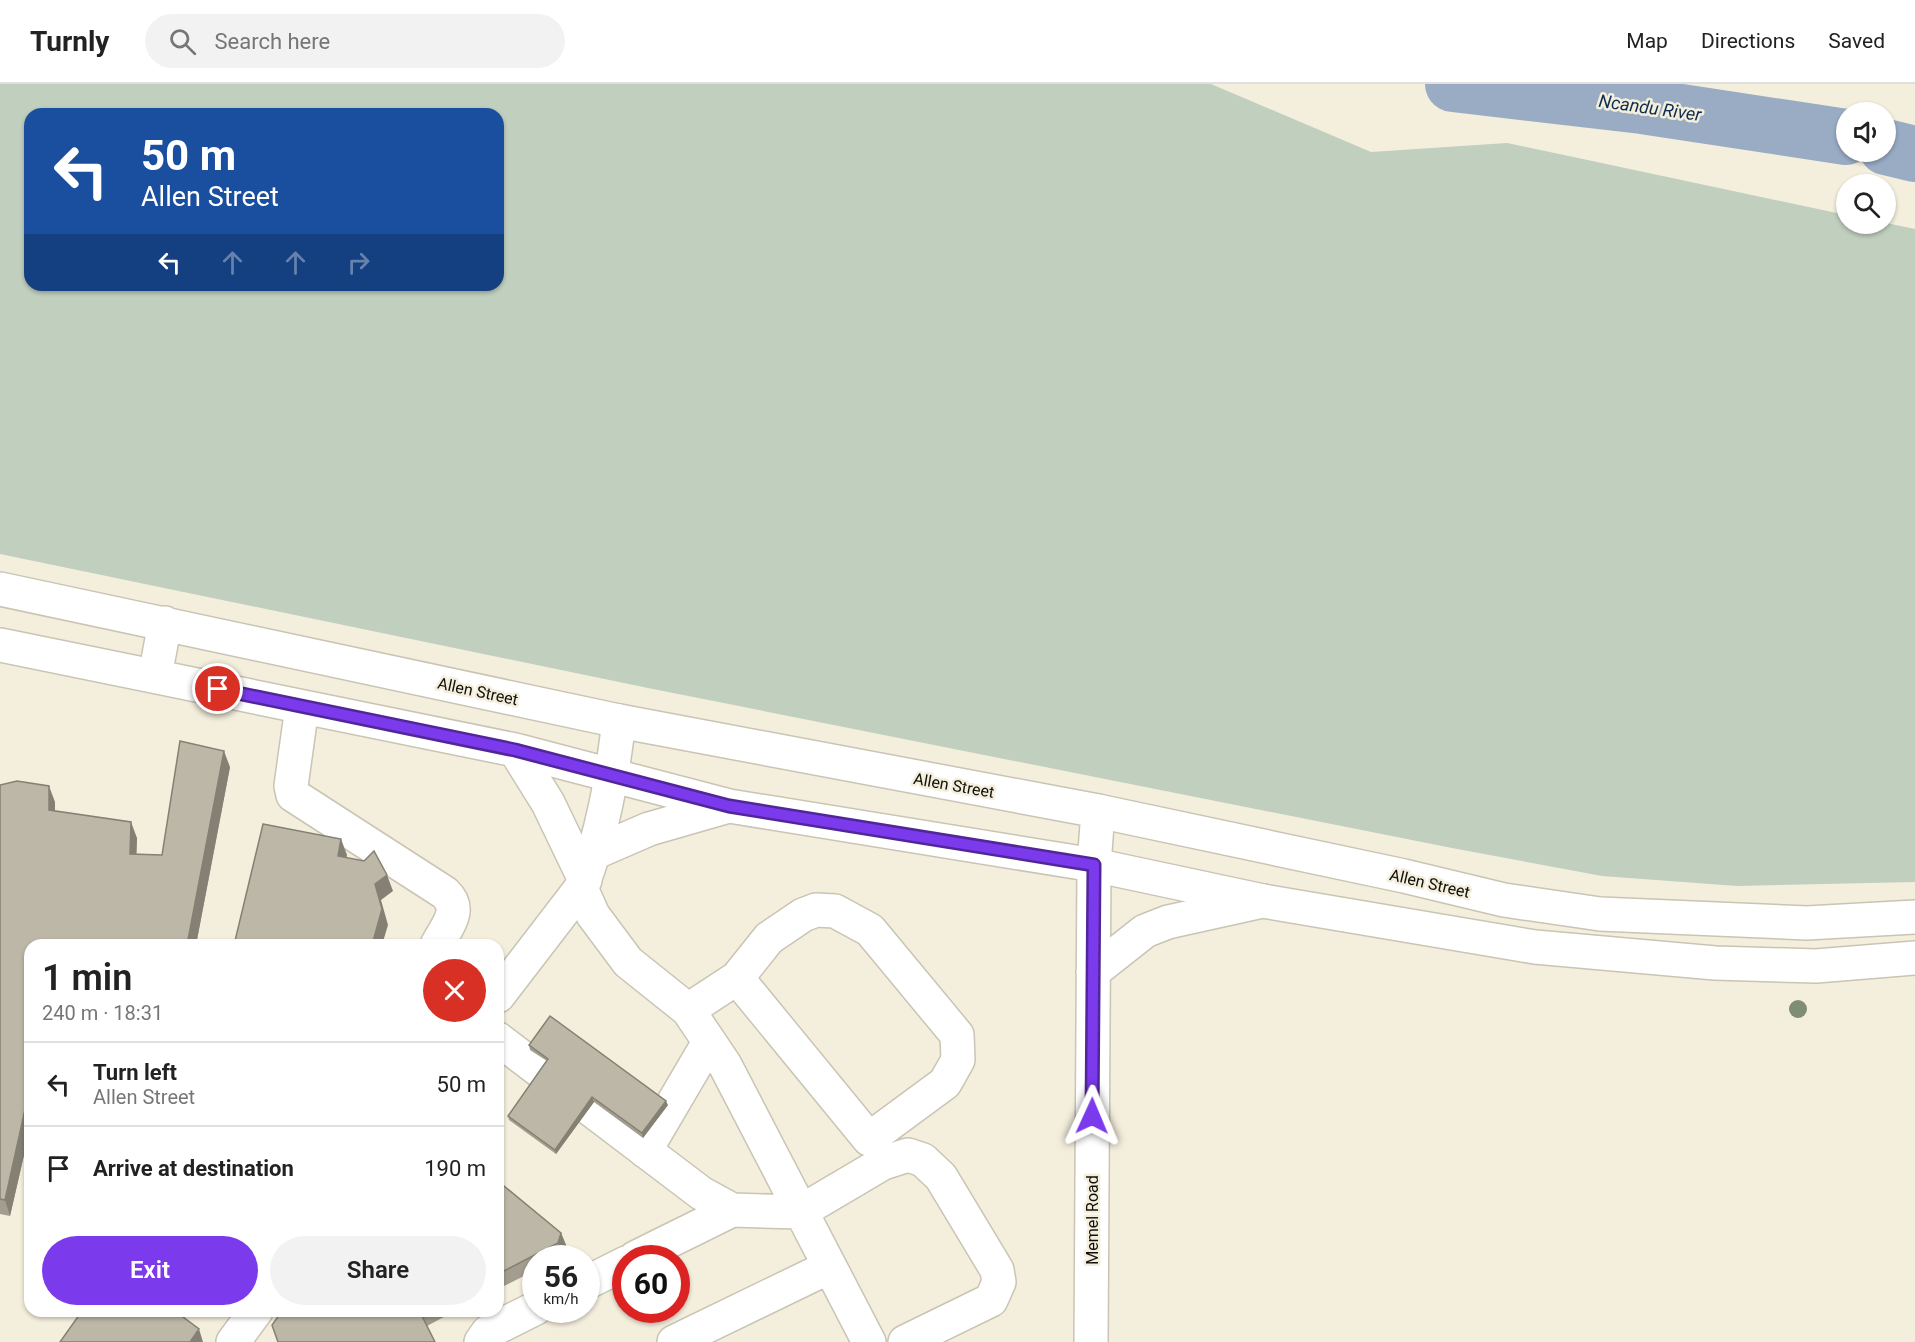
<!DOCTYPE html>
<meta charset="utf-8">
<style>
:root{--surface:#fff;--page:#f2f2f2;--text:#222;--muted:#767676;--line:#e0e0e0;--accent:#7c3aed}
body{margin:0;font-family:Roboto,sans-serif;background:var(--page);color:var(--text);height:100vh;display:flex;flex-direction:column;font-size:22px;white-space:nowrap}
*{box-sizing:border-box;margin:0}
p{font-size:20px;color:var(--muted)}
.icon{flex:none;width:33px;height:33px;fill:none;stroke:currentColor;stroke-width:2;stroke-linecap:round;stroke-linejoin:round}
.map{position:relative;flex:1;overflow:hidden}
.side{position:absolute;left:24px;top:855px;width:480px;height:378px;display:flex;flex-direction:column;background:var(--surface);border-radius:18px;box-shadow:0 2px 4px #0004}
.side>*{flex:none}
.top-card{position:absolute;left:24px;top:24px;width:480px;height:183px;border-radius:18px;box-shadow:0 2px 4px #0004;background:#1a4fa0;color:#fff;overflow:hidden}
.tools{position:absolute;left:1836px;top:18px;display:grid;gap:12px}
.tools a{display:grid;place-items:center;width:60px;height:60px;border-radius:50%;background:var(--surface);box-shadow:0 2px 4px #0004;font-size:30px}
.speed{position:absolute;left:522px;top:1161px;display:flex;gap:12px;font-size:30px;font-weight:700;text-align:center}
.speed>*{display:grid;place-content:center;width:78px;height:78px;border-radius:50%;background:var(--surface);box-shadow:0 2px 4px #0004;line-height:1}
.speed small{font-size:15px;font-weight:400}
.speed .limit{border:9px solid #d22;background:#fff;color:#111}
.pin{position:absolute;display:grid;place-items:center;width:51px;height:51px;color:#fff;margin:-26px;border:3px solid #fff;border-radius:50%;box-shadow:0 2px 6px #0007}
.me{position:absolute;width:66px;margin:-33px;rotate:1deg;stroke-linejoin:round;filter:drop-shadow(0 0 4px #0008)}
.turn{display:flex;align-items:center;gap:21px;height:126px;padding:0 18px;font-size:27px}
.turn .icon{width:78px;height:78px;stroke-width:2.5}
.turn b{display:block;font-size:42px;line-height:51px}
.lanes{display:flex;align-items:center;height:57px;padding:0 18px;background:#0003;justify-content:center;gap:30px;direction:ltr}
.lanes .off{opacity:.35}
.round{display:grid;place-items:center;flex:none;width:63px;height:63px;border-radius:32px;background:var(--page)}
.summary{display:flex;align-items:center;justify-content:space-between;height:102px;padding:0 18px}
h1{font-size:36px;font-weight:600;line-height:45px}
.button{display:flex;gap:12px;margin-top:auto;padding:12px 18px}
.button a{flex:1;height:69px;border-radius:36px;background:var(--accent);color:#fff;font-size:24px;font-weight:600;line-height:69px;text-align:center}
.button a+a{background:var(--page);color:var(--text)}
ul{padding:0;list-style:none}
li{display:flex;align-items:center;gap:18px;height:84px;padding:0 18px;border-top:2px solid var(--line)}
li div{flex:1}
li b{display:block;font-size:22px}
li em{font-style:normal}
header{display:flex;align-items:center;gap:36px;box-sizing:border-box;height:84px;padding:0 30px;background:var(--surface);border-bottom:2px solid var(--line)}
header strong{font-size:28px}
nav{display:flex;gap:33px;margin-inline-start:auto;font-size:21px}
.search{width:420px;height:54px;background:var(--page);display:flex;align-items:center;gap:15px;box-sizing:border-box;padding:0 21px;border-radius:33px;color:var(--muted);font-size:22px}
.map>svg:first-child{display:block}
.green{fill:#c0cfbe;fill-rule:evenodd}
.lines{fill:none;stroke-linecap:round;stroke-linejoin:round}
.river{stroke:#99acc4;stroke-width:56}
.minor-casing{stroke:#c9c4b3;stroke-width:36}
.major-casing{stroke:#c9c4b3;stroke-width:36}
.minor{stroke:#fff;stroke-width:33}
.major{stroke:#fff;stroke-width:33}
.tree{fill:#7f8e73}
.wall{fill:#a29d8f}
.shaded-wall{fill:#848074}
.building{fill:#bcb7a6;stroke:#848074;stroke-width:1.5}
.route-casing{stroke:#51269a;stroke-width:15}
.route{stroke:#7c3aed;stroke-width:10}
.labels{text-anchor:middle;stroke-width:5;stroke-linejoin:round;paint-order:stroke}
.street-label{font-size:16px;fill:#100e08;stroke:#f4eedd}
.water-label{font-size:18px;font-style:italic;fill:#0e2d4e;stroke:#f4eedd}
</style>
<header>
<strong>Turnly</strong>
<div class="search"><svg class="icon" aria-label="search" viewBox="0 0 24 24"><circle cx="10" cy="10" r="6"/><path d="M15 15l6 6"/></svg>Search here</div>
<nav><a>Map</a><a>Directions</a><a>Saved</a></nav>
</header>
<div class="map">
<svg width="1915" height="1258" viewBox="0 0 1915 1258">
<rect width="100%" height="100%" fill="#f4eedd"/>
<path class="green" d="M0,0H1211L1371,68L1507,59L1846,131V140L1886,139L1915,145V798L1737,802L1602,792L1452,764L648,604L0,470ZM30,30H498V201H30Z"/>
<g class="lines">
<path class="river" d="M1453,0L1642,22L1846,53
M1886,63L1915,70"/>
<defs>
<path id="minor" d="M302,623L291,702L293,711L445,809C463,826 447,842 437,861
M619,637C612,694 603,750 581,804L593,831L628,878L688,926L725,981L869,1258
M1098,727L1404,792L1504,816L1600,830L1807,839L1915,833
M1094,781L1263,817L1535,863L1715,879L1816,882L1915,874
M498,912L581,804
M688,926L737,894L769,854L803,831L816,826L835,827L870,846L957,951L958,976L945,999L869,1055L737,894
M498,955L701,1109L732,1126L800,1128L883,1079L908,1071L923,1076L941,1093L997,1186L999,1198L991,1216L905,1258
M645,1067L709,958
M635,1174L732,1126
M586,1199L626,1179
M233,1258L256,1227
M481,1258L488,1248L536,1224
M674,1258L829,1183"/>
<path id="major" d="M0,505L619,637L1098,727L1094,781L1091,1258
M0,561L515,666L729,722L1094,781
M155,592L165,539
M515,666L548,719L585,796
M596,768L649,745L729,722
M1093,888L1145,847L1168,838L1263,817"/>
</defs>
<use href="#minor" class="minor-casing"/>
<use href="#major" class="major-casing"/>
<use href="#minor" class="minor"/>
<use href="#major" class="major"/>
</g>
<circle class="tree" cx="1798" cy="925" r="9"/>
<path class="wall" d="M230,683L196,861H30V1045L10,1132L0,1130V701L55,718V727L137,754L136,770L162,771Z
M529,961L668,1021L643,1054L594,1018L556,1070L509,1036L508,1032L547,977L530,966Z
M498,1097L561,1149L566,1161L563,1171L557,1174H536V1186L498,1205Z
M282,1227H455L427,1242Z"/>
<path class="shaded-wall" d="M224,667L230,683L196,861H187Z
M49,702L55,718V742L49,726Z
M131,738L137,754L136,786L130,770Z
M341,755L347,771L344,788L338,772Z
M387,791L393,807L381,816L388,841L382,861H372L375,800Z
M30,1003V1045L10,1132L5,1116Z
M592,1013L594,1018L556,1070L555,1066Z
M666,1017L668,1021L643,1054L642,1049Z
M561,1149L566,1161L563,1171L558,1159Z
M199,1245L203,1258H190Z"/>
<path class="building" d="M180,657L224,667L187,861H30V1003L5,1116L0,1115V701L17,697L49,702V726L131,738L130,770L162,771Z
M263,740L341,755L338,772L364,777L374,767L387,791L375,800L382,825L372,861H234Z
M550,932L666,1017L642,1049L592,1013L555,1066L508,1032L548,975L529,961Z
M498,1097L561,1149L558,1159L498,1190Z
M82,1227H175L199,1245L190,1258H60Z
M282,1227H427L421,1230L435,1258H278L272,1241Z"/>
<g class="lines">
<defs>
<path id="route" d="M218,605L515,666L729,722L1094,781L1092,1032"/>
</defs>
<use href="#route" class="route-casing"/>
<use href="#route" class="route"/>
</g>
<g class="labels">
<g class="street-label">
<text transform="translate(478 607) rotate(12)" y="6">Allen Street</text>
<text transform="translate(954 701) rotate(10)" y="6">Allen Street</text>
<text transform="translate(1430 799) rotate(13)" y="6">Allen Street</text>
<text transform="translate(1092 1136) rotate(-90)" y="6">Memel Road</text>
</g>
<g class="water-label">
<text transform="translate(1650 24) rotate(8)" y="6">Ncandu River</text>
</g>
</g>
</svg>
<div class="tools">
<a><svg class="icon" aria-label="sound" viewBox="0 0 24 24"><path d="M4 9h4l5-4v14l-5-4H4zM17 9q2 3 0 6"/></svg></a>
<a><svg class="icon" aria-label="search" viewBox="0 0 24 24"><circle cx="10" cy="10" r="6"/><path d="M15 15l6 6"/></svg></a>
</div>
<div class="speed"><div>56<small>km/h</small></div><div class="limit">60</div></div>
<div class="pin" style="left:218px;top:605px;background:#d93025"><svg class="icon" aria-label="arrive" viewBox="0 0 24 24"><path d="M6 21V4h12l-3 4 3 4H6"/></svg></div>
<svg class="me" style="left:1092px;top:1032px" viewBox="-20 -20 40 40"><path d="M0-17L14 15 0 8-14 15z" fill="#7c3aed" stroke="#fff" stroke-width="4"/></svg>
<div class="top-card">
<div class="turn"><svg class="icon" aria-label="left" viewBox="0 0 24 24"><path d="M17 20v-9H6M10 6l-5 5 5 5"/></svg><div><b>50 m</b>Allen Street</div></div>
<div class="lanes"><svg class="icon" aria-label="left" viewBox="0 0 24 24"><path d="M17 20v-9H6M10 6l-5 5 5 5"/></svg><svg class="icon off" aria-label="ahead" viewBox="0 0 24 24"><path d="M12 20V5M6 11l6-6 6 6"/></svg><svg class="icon off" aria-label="ahead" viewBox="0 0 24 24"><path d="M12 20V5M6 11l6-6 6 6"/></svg><svg class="icon off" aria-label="right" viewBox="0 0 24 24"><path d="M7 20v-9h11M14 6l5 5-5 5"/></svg></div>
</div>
<section class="side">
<div class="summary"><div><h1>1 min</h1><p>240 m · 18:31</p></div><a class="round" style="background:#d93025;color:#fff"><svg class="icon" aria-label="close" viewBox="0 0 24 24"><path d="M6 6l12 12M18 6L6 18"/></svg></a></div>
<ul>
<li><svg class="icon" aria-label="left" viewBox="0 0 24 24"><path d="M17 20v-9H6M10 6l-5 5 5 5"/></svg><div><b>Turn left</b><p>Allen Street</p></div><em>50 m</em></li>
<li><svg class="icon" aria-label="arrive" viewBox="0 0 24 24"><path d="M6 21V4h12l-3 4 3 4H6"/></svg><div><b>Arrive at destination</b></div><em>190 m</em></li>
</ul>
<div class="button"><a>Exit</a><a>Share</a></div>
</section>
</div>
